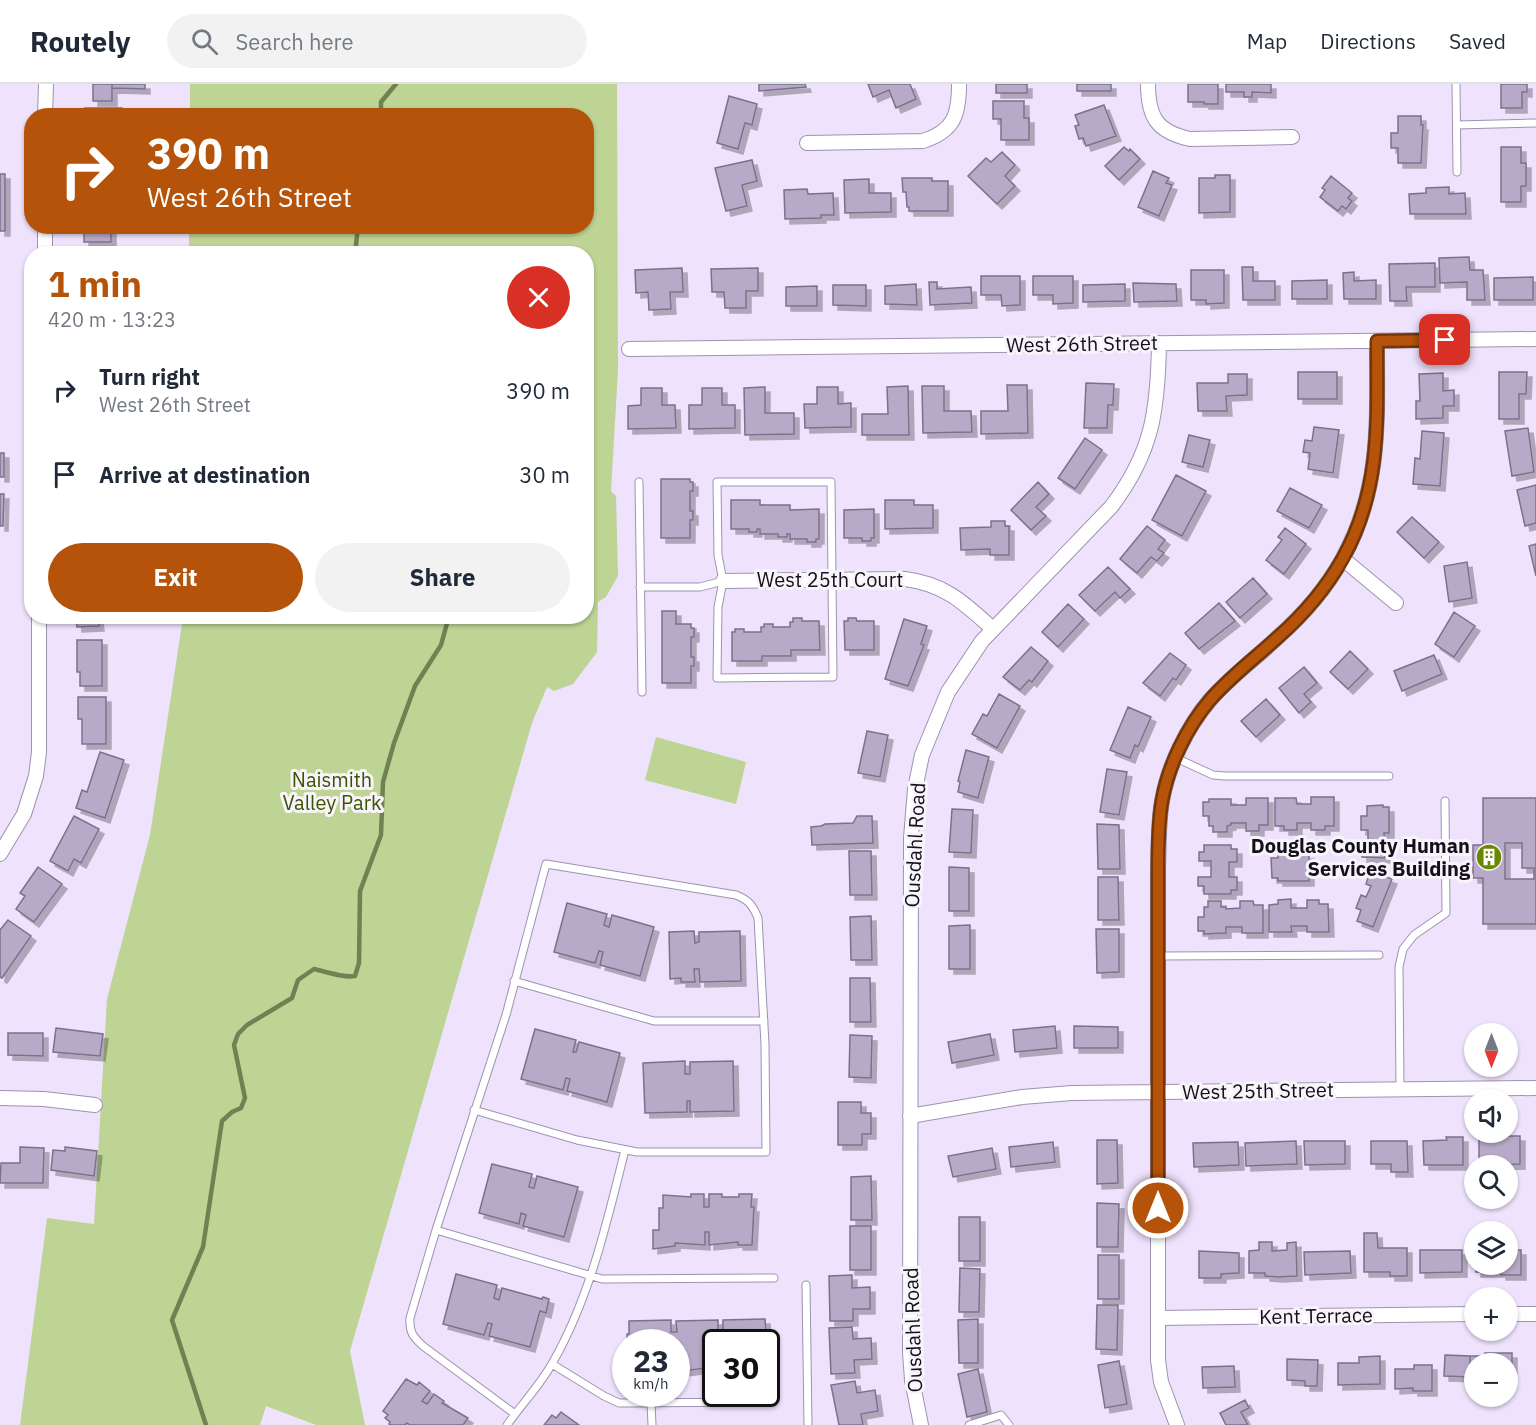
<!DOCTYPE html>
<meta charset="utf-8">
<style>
:root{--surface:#fff;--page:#f2f2f3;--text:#1f2937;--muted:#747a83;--line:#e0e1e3;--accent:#b45309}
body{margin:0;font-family:"IBM Plex Sans",sans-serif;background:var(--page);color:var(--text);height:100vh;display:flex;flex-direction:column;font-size:22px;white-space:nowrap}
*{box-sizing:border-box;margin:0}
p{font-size:20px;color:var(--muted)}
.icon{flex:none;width:33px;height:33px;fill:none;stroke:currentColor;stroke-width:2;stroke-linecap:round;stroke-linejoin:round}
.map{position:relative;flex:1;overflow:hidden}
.panel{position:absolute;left:24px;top:162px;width:570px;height:378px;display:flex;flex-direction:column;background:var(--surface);border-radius:24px;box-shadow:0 2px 4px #0004}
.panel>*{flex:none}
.banner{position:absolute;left:24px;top:24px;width:570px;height:126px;border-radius:24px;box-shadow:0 2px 4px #0004;background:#b45309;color:#fff;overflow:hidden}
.needle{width:39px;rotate:180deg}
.fabs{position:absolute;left:1464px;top:939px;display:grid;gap:12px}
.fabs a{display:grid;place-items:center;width:54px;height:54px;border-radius:50%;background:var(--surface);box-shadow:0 2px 4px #0004;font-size:30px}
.speed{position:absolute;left:612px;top:1245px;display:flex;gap:12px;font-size:30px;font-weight:700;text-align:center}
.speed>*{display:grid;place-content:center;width:78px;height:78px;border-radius:50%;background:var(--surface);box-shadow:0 2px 4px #0004;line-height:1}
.speed small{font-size:15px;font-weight:400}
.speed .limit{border:3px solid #111;border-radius:9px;background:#fff;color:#111}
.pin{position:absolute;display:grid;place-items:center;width:51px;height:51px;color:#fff;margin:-26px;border-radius:12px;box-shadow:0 3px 9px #0006}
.me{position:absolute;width:66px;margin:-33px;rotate:0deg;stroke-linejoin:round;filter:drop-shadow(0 0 4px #0008)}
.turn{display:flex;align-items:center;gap:21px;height:126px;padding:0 24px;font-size:27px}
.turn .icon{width:78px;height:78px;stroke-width:2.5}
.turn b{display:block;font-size:42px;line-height:51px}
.round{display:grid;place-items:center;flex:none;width:63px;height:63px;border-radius:32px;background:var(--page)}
.headline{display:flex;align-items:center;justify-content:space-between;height:102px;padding:0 24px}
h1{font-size:36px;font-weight:700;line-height:45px;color:var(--accent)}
.primary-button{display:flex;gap:12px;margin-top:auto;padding:12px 24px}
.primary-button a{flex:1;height:69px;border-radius:36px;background:var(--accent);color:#fff;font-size:24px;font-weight:700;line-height:69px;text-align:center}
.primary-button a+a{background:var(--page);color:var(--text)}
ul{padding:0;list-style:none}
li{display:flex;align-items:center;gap:18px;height:84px;padding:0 24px}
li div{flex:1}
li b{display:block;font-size:22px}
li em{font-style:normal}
header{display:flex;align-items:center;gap:36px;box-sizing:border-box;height:84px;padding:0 30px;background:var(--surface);border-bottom:2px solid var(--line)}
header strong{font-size:28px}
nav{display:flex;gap:33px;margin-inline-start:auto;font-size:21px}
.search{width:420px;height:54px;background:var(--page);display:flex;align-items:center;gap:15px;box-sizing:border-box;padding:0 21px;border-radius:33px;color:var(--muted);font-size:22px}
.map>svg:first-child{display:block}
.green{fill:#bdd494}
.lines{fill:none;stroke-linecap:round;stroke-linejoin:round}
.stream{stroke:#728153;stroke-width:4.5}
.building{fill:#b7a9c8;stroke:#7d708c;stroke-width:1.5;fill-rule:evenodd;filter:url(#shadow)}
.service-casing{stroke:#9f92af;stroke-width:9}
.minor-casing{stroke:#9f92af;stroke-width:16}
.service{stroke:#fff;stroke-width:7}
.minor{stroke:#fff;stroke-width:14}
.route-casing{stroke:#753606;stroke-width:15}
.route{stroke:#b45309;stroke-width:10}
.labels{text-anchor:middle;stroke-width:6;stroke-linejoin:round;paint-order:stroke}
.street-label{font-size:20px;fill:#140f1a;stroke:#f7f4fa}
.park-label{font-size:20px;fill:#3e5200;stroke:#f7f4fa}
.poi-label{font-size:20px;font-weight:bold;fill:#140f1a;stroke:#f7f4fa;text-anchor:end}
</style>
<header>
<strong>Routely</strong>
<div class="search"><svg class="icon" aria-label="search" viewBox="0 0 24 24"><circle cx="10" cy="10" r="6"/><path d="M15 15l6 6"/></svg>Search here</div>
<nav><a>Map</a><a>Directions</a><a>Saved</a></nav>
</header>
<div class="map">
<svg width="1536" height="1341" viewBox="0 0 1536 1341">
<defs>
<filter id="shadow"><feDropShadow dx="5" dy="5" stdDeviation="0" flood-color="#0004"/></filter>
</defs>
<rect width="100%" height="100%" fill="#eee2fc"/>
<path class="green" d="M190,0H617L618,286L611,407L616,412L618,492L606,513L598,518L597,568L573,600L554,607L547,603L532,639L350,1267L365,1341H316L266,1322L260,1341H20L47,1134L94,1140L107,915L150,751L183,533L586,532V170L189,169V143L586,142V32L190,31Z
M656,653L746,678L736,720L645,696Z"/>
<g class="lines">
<path class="stream" d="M381,32V18L396,0
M355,170L358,142
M206,1341L172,1236L203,1163L222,1037L232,1028L241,1024L245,1014L234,961L238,950L247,941L292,914L298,896L314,885C328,888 342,894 355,892L359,879L360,807L381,751L383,698L394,659L415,602L441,561L449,532"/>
</g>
<path class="building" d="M93,0H112V17H93Z
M112,0H145V5L112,4Z
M759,0H805L806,3L759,7Z
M868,0H910L916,15L896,24L889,6L873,13Z
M996,0H1027V9H996Z
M1077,0H1111V7H1077Z
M1188,0H1218V20H1204V18H1188Z
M1226,0H1271V9L1252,8V13H1244V8H1226Z
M1501,0H1527V8H1522V24H1501Z
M729,12L757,20L752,41L745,39L738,65L717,59Z
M993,17H1024V34H1029V56H1001V35H993Z
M1104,21L1116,52L1086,62L1083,54L1079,55L1075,42L1079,41L1075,31Z
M85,24H122V32H85Z
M1398,32H1421V41H1423L1421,79H1398V64H1391V49H1398Z
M1124,63L1129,67L1130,65L1140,75L1119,96L1105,82Z
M1501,63H1521V79H1526V102H1521V118H1501Z
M1002,68L1015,81L1005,92L1015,102L997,120L968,92L986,74L991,78Z
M752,76L757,97L742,101L747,122L726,127L715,84Z
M1153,87L1169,94L1166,99L1172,101L1159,132L1138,123Z
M0,90H5V147H0Z
M1215,91H1230V128L1199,129V94H1215Z
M1331,92L1352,109L1348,114L1352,117L1346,125L1342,122L1338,127L1320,113L1325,106L1322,104Z
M902,94H932V97H948V127H909V123H907L906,108H903Z
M869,95V109H891V128L845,129L844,96Z
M1449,103V110L1465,109L1466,130H1410L1409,110L1426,109V104Z
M807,105L808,110L833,109L834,131H821V134L785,135L784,106Z
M84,142H111V158H84Z
M1469,173L1470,186H1483L1485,216H1467V198L1440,199L1439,174Z
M1435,179V203H1406L1407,217H1390L1389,180Z
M1242,183H1253V197H1275V216H1243Z
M682,184L683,208H670L671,225L649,226L648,208L636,209L635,186Z
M758,184V207H746V224H725L724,208H712L711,185Z
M1191,186H1224V219L1206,220V216H1191Z
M1354,188V197L1376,196V215H1344L1343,189Z
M981,192H1020V221L1002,222L1001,211H981Z
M1033,192H1073V219L1053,220V211H1033Z
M1533,193V216H1494V194Z
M1327,196V215H1292V197Z
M929,198H937V205L971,203L972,219L930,221Z
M1133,199L1176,200L1177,217L1134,218Z
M916,200L917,221L885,220V202Z
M1125,200V217L1083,218V201Z
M833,201H866V222L833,221Z
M817,202V222H786V203Z
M1298,288H1337V315H1298Z
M1499,288H1527L1526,310H1519V335H1499Z
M1443,289V307L1454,306V322H1443V334L1416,335V317H1420L1419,290Z
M1228,290H1247V311L1226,312L1227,327H1198L1197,299H1228Z
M1086,299L1114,300L1113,321H1108L1107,344H1084Z
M1007,301H1027L1028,349L981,350V327H1008Z
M908,302L909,351H862V330H888L887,303Z
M922,302H944V327H971L972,348L923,349Z
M765,303V329H794V350L745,351L744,304Z
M817,303H838V320L851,319V343L805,344L804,320H817Z
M641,304H662V321H675L676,344L628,345V322L641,321Z
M702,304H722V321H735V344L689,345V321H702Z
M1314,343L1339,346L1333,389L1308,385L1310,369L1303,368L1305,356L1312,357Z
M1528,344L1534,388L1512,392L1505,347Z
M1422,347L1444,349L1440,402L1413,400L1415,374L1420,375Z
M1189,351L1210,356L1203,383L1182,378Z
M1085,354L1102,366L1075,405L1058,394Z
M0,369H4V393H0Z
M1176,391L1206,407L1182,452L1152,436Z
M661,395H690V398H693V407H690V427H693V436H690V454H661Z
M1038,398L1049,410L1036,423L1046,432L1031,446L1011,426Z
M1536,401V439L1525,442L1517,406Z
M1290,404L1322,421L1309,444L1277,427Z
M0,410H4L3,442H0Z
M731,416H760V421H790V426L819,425V455H816V458H807V455H790V450H787V453H778V450H760V445H757V448H749V445H731Z
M885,416H914V421H933V444L885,445Z
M874,425V454H871V457H862V454H844V426Z
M1412,433L1439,458L1424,474L1397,448Z
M991,437H1005V442H1009V471H990V465L961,466L960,444L991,443Z
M1147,442L1165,456L1158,465L1164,469L1157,477L1151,473L1137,489L1120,475Z
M1285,444L1306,460L1284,490L1266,476L1282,456L1278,453Z
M1536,460V492L1529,462Z
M1467,478L1472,514L1449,518L1444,482Z
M1108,483L1130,505L1120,514L1115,508L1095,527L1079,511Z
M1253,494L1267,510L1240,534L1226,518Z
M1219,519L1235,537L1199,565L1185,549Z
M1068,520L1084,535L1058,563L1042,548Z
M662,527H676V540H691V544H694V553H691V573H694V582H691V599H662Z
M1454,528L1475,542L1454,573L1435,560Z
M76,532H98L99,542L77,543Z
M793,534H802V537H819L820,566H791V572H762V577H732V548H735V545H744V548H761V543H764V540H773V543H790V538H793Z
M848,534H856L857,537H874V566H845L844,537H848Z
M904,535L927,542L921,560L924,561L908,602L885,595Z
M77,556H102V602H80V588H77Z
M1031,563L1048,577L1032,598L1029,596L1020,606L1003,593Z
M1350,567L1368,585L1348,605L1330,588Z
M1170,569L1186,581L1176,596L1173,594L1160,612L1143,599Z
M1434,571L1442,590L1402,607L1394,587Z
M1304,583L1317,599L1304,610L1311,618L1299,629L1279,604Z
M999,610L1020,622L997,664L972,650L983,630L987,632Z
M78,613H106V660H82V635H78Z
M1266,615L1280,631L1256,653L1241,637Z
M1128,623L1151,633L1138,663L1135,661L1130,674L1110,666Z
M867,647L888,651L880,693L858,689Z
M966,666L989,673L978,714L958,708L960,698L958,697Z
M100,668L124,676L105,734L76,724L82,706L87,708Z
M1107,685L1127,688L1119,731L1100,728Z
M1311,713H1334V742H1325V746H1311V739H1297V746H1284V742H1275V714H1296L1297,720H1311Z
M1246,714H1268V741H1259V747H1246V739H1231V741L1227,742V748H1213V742H1209V732H1203V718H1209V715H1231V721H1246Z
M1483,714H1536V840H1483V794H1473V761H1483ZM1505,759H1522V784H1534V795H1505Z
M1383,721V723H1389V749H1384L1385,774L1362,773V759H1368V746H1361V732H1367V722Z
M952,725L973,726L971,769L949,768Z
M74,732L99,745L81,779L74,775L68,787L50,777Z
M857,732H872L873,759L812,761L811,743L821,742L825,740L853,739Z
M1097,740L1119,741L1120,785H1098Z
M1204,761H1231V765H1237V778H1229V793H1237V806H1231V810H1204V802H1198V793H1211V777H1199V768H1204Z
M849,767H871L872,811H850Z
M1278,770H1309V797H1278V794H1272L1271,774H1278Z
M38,783L62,800L34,838L16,825L25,812L20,809Z
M949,783L969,784V827H949Z
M1370,788L1392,795L1373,843L1357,837L1361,826L1356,824L1361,811L1366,813L1371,802L1366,800Z
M1098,793H1118L1119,836H1098Z
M1291,815V824H1307V816H1319V820H1328L1329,848H1307V842H1291L1292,848H1269V821L1278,820V816Z
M1208,817H1221V823H1226V825L1240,824V817H1253L1254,821H1263V849H1242V843H1226V849L1204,850V847H1198V833H1204V823H1208Z
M567,819L607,830L604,841L609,843L612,831L654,843L640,892L600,881L603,868L599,867L595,879L554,868Z
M871,832L872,876H851L850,833Z
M8,836L31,852L2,894L0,893V846Z
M970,841V885H949V842Z
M1096,845H1119V888L1097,889Z
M694,847L695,859L699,858V848L740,847L741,897L700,898L699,885H694L695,898H681V894L670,895L669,848Z
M850,894H870L871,938H850Z
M1055,942L1057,964L1015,968L1013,946Z
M1074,942L1118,943V964H1074Z
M56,944L103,950L100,972L53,968Z
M535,945L576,956L573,968H576L579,958L620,969L607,1018L567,1007L570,995L566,994L563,1006L521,995Z
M8,949H43V972L8,971Z
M990,950L994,971L952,979L948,958Z
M850,951L872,952L871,994L849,993Z
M685,977V990H690V978L733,977L734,1027L690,1028V1017H687V1028L645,1029L643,979Z
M838,1018H861V1029H871V1050H862V1061H838Z
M1503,1052H1520V1080L1479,1081V1055H1503Z
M1446,1053H1463V1081H1424L1423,1057L1447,1056Z
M1097,1056H1117L1118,1099L1097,1100Z
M1296,1057L1297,1080L1246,1082L1245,1059Z
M1304,1057H1345V1080L1305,1081Z
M1371,1057H1407L1408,1088H1391V1080H1371Z
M1053,1058L1055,1078L1011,1083L1009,1063Z
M1238,1058L1239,1081L1194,1083L1193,1059Z
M20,1063L44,1064L43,1099H0L1,1079H20Z
M65,1063L97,1067L94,1092L51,1086L53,1066L65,1067Z
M992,1064L996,1085L953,1093L948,1072Z
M492,1080L532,1090L529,1103L534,1104L537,1092L578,1103L564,1153L523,1142L526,1131L521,1129L519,1140L479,1129Z
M871,1092L872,1136H851V1093Z
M691,1110H704V1123H709V1110H722V1113H739V1110H752L751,1123H754L752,1161H738V1158L709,1161V1148H705V1161L675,1159V1162L653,1165V1146H659V1124H663V1111L691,1113Z
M1097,1119L1119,1120L1118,1163H1097Z
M959,1133H980V1177H959Z
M850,1142H871V1186H850Z
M1364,1149H1377L1378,1164H1407V1192H1390V1188H1364Z
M1259,1158H1272V1167L1287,1166V1159L1296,1158L1297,1192L1278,1193L1265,1192V1189H1249V1167L1259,1166Z
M1420,1166H1462V1188L1420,1189Z
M1508,1166H1521V1191H1501V1188H1476V1180H1508Z
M1199,1167L1239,1169V1189L1221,1190V1194H1199Z
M1350,1167L1351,1189L1305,1191L1304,1168Z
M1098,1171H1119V1215H1098Z
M960,1184L980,1185L979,1228H959Z
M456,1190L497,1201L494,1214L499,1216L502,1204L542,1215L543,1213L549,1215L546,1229L540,1227L530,1263L489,1252L492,1240L488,1239L484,1251L443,1240Z
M852,1191V1204L870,1203V1225H853V1237H830L829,1192Z
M1097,1221H1118L1117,1266L1096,1265Z
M765,1235L768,1273H766V1258H716V1287H705V1284L676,1288V1258H627V1250H629V1237L671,1236V1248H677L676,1237L718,1236V1248H723V1236Z
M978,1235V1279H959L958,1236Z
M852,1243L853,1255L871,1254L872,1275L854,1276L855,1289L831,1290L829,1244Z
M1485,1269H1512V1285H1508V1280H1474V1293H1470V1272H1485Z
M1445,1271L1470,1272V1293L1444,1292Z
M1380,1272V1300L1338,1301V1279H1359V1273Z
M1287,1275L1318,1276L1317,1302H1305V1297L1287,1296Z
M1119,1277L1127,1320L1105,1324L1098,1281Z
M1414,1281H1432V1307H1413V1304L1395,1305V1285H1414Z
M1234,1282L1235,1303L1203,1304L1202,1283Z
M978,1285L987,1328L967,1333L958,1290Z
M406,1295L417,1301L419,1298L430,1307L422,1317L427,1320L434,1310L444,1317L442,1319L468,1334L463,1341H410L407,1339L405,1341H391L389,1340L390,1338L385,1334L388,1331L383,1327Z
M855,1297L857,1309L875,1306L878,1327L861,1330L863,1341H839L831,1301Z
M1245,1316L1249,1324L1241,1328L1248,1341H1226L1220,1329Z
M561,1328L579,1341H544L552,1331L556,1334Z"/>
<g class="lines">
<defs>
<path id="service" d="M1456,0L1457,88
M1457,41L1536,39
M639,398L642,608
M717,398H831L833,593L717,594L718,523L723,497L718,471Z
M640,503H700L723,497
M1176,674L1213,691L1225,692H1389
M1158,872L1379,871
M514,897L654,937H764
M1400,1005L1399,883L1403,865L1414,851L1446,829L1445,717
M474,1026L577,1056L637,1068H766L765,960L758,834C753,822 749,816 736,811L546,780L506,931L436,1146L410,1234C409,1248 413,1253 423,1262L515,1330
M436,1146L602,1195L774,1194
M806,1201L808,1341
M552,1280L604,1312L619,1319L773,1318
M651,1319L652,1341
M507,1341C522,1320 541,1300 553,1278C590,1213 607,1138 625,1066
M969,1341L1001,1331L1009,1341"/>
<path id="minor" d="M1148,0C1148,33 1157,48 1190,55L1292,53
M45,32L46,0
M807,59L923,57C954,47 959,31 959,0
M45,170V142
M629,265L1536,255
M1343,475L1396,519
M723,497L905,495C945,500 964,519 993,545
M0,770L24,730L36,692L39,668V532
M0,1014L44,1015L95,1021
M910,1032L1022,1013L1072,1009L1536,1004
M1508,1230H1536
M1158,1234L1474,1230
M921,1341L912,1296L910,1268L911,754L915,705L922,671L948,608L982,557L1111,423C1153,368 1158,325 1159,259
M1177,1341L1161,1298L1158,1276V785C1159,763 1158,740 1162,717C1168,682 1187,643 1210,616C1230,593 1255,575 1277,554C1302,532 1327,503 1343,474C1382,403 1377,334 1377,257"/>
</defs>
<use href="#service" class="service-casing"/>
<use href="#minor" class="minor-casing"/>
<use href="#service" class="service"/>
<use href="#minor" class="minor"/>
</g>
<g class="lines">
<defs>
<path id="route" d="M1158,1124V785C1158,763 1158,740 1162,717C1168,682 1187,643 1210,616C1230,593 1255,574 1277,554C1302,532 1327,503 1343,474C1382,404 1377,333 1377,257L1445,256"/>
</defs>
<use href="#route" class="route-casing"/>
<use href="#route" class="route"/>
</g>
<defs>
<symbol id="building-disc" viewBox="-11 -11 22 22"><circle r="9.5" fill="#698801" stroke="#f7f4fa"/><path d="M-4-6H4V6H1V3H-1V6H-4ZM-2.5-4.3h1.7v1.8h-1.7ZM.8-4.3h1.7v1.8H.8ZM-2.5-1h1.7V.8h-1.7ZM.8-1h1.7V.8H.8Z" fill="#fff"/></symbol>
</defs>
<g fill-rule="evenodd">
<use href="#building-disc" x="1474" y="758" width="30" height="30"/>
</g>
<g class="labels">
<g class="street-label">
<text transform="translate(1082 260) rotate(-1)" y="7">West 26th Street</text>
<text x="830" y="503">West 25th Court</text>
<text transform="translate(915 761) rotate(-87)" y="7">Ousdahl Road</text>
<text transform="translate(1258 1007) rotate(-1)" y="7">West 25th Street</text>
<text transform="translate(1316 1232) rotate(-1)" y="7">Kent Terrace</text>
<text transform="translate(913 1246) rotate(-92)" y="7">Ousdahl Road</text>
</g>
<g class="park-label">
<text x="332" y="703">Naismith<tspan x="332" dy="23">Valley Park</tspan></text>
</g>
<g class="poi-label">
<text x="1470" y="769">Douglas County Human<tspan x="1470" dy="23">Services Building</tspan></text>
</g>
</g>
</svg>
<div class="fabs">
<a><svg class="needle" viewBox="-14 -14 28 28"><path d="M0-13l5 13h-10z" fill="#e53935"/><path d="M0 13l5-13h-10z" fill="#747a83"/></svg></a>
<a><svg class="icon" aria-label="sound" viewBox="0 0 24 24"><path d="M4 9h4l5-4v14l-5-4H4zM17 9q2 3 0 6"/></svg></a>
<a><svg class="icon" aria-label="search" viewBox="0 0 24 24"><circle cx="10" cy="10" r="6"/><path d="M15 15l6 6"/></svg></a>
<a><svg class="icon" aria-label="layers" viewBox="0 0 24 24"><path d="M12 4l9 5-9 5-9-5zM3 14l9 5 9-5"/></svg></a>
<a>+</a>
<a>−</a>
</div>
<div class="speed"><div>23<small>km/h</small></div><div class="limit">30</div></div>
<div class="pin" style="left:1445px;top:256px;background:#d93025"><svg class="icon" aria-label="arrive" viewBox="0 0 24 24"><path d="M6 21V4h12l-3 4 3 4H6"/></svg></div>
<svg class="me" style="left:1158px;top:1124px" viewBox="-20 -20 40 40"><circle r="17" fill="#b45309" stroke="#fff" stroke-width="3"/><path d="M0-11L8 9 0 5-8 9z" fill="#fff"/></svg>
<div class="banner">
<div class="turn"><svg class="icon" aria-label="right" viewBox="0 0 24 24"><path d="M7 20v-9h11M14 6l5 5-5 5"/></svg><div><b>390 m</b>West 26th Street</div></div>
</div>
<section class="panel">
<div class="headline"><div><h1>1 min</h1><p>420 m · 13:23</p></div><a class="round" style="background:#d93025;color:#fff"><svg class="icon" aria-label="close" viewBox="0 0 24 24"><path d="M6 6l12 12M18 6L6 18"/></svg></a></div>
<ul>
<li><svg class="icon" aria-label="right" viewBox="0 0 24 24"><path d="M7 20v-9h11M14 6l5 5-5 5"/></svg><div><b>Turn right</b><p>West 26th Street</p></div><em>390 m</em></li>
<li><svg class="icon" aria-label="arrive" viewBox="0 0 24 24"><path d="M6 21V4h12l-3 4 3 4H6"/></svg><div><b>Arrive at destination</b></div><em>30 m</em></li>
</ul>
<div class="primary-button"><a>Exit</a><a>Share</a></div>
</section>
</div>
